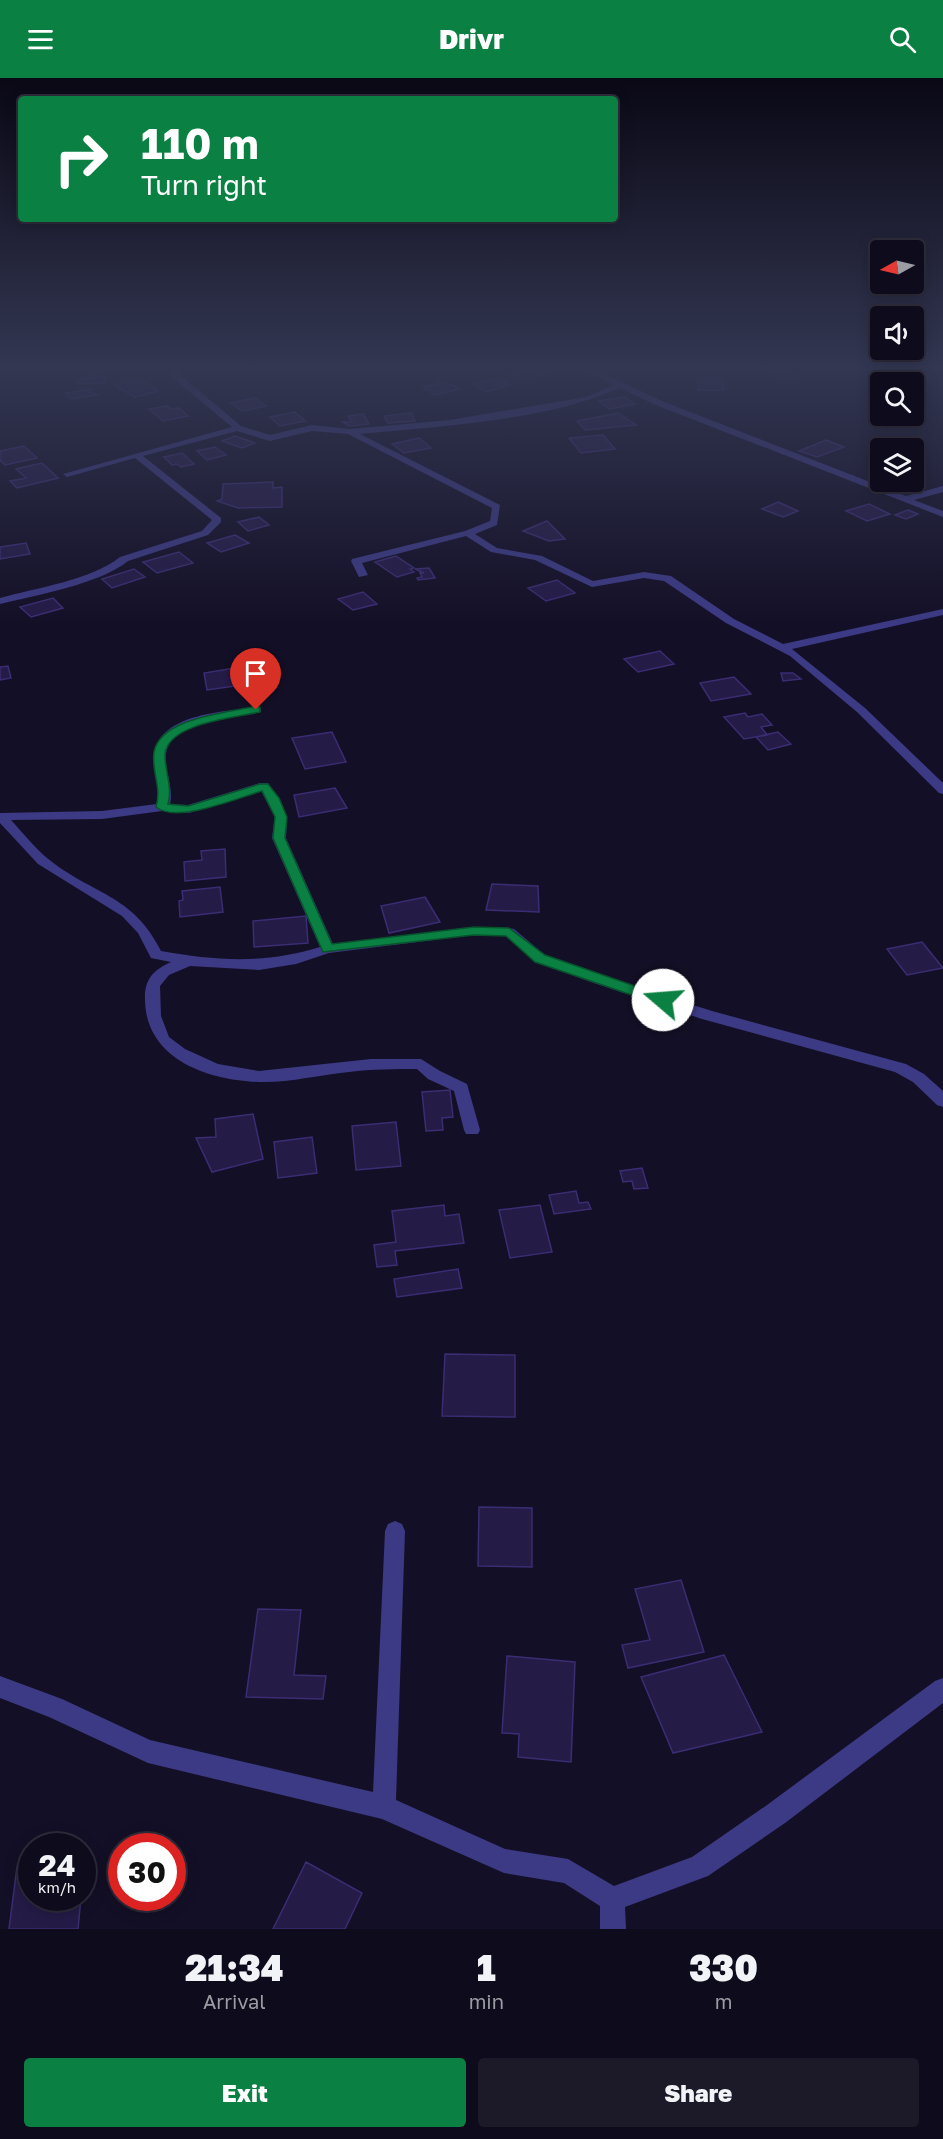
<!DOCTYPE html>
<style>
:root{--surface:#0e0b1c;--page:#1c1929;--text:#f1f3f6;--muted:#9b9ba3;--line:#2e2b3b;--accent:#0b8043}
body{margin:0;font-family:"Golos Text",sans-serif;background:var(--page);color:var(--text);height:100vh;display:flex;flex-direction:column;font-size:22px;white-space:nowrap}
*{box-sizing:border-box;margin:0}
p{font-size:20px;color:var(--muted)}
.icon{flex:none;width:33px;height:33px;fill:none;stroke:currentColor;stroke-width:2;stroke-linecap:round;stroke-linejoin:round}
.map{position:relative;height:1851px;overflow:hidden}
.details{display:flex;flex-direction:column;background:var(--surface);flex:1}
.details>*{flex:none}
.top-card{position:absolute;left:18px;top:18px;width:600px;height:126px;border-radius:6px;box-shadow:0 3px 15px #0003,0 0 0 2px var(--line);background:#0b8043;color:#fff;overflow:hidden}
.needle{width:39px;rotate:262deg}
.controls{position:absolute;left:870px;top:162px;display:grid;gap:12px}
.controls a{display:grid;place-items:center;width:54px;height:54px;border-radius:6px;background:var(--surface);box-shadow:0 3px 15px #0003,0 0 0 2px var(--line);font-size:30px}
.speed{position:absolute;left:18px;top:1755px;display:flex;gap:12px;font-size:30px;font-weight:700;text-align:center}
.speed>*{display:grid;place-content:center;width:78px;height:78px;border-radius:50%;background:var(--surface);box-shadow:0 3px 15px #0003,0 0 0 2px var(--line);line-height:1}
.speed small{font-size:15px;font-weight:400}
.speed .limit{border:9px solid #d22;background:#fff;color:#111}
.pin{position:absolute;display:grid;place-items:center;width:51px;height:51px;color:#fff;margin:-62px -26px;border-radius:50% 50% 50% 0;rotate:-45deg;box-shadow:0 0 6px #0007}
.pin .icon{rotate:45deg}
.me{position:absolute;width:66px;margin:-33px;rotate:288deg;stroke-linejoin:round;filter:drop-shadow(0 0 4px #0008)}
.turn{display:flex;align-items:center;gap:21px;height:126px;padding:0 24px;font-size:27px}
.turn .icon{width:78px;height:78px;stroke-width:2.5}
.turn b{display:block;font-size:42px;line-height:51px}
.eta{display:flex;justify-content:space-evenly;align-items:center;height:102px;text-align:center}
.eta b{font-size:36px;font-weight:800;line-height:42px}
.primary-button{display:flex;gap:12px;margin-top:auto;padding:12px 24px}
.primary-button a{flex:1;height:69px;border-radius:6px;background:var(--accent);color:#fff;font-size:24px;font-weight:800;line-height:69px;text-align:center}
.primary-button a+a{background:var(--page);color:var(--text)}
header{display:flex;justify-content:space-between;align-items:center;height:78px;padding:0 24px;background:var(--accent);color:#fff;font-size:27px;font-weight:800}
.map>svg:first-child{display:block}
.building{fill:#241b47;stroke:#3b2d73;stroke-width:1.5}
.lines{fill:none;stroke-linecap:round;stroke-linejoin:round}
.minor{fill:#3d3a85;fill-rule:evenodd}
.route{fill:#0b8043;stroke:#07532c;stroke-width:1.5}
</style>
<header><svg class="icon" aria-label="menu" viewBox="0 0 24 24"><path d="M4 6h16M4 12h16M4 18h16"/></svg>Drivr<svg class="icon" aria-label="search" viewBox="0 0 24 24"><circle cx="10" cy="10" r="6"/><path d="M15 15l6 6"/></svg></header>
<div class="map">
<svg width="943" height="1851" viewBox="0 0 943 1851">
<rect width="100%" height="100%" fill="#130f26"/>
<path class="building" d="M534,289L550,294L527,302L511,297Z
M787,290L797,299L776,300L766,291Z
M104,291L105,298L90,299V292Z
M105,299L106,305L77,306V301Z
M138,301L159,313L135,319L114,307Z
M494,301L510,307L486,314L473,306Z
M698,301H720L724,312H698Z
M445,304L460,311L435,317L423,309Z
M92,311L89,314L97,317L71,321L66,315Z
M625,319L635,326L609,331L599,323Z
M255,320L266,328L242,333L231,325Z
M167,328L171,331L179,330L188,338L163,343L149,331Z
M295,334L305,343L280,348L270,339Z
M411,335L415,343L388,345L384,338Z
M618,335L636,347L585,352L577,343Z
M363,336L369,346L350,348L342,344H352L348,338Z
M603,357L615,371L581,375L569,360Z
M235,358L255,365L242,370L222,363Z
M419,360L431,370L404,375L392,366Z
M826,362L844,369L817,379L799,373Z
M24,368L37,380L5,387L0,382V373Z
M215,369L226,377L207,382L197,373Z
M182,375L194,386L181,389L177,386L172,387L164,379Z
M42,385L58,400L17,410L10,403L26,400L16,391Z
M273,404V410L282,409V429L238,430L217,423L222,421L223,406Z
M778,424L798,433L783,439L762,431Z
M869,426L890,436L867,443L846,433Z
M908,432L918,436L906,441L895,437Z
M259,439L269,447L248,453L238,444Z
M547,443L565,461L549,463L523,453Z
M235,457L249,465L221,474L207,465Z
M26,465L30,476L0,481V469Z
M179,474L193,485L157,495L143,484Z
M396,478L414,490L410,491L414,494L397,499L375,484Z
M429,490L435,500L418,502L417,500L422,499L420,495H424L415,491Z
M134,491L145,499L112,510L102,501Z
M557,502L575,515L546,523L528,510Z
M363,514L377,526L353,532L338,521Z
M53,520L63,530L31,539L20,529Z
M660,573L674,586L638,594L624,581Z
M8,588L11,600L0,602V589Z
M241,589L250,606L207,612L204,595Z
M781,595H793L801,601L783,603Z
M734,599L751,616L711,623L700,605Z
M745,635L748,639L762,636L772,647L761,649L767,657L744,661L724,639Z
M332,654L346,684L305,691L292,660Z
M778,654L791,666L768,672L756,659Z
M335,710L347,730L299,739L294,717Z
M225,771L226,799L185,803L184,784L202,782L201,773Z
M492,806L538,808L539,834L486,832Z
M220,809L223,834L180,839L179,823L183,822L182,813Z
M425,819L440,844L389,855L381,828Z
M306,838L308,865L254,869L253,843Z
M922,864L943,890L907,897L887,871Z
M450,1012L453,1039L442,1040L443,1052L426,1053L422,1014Z
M253,1036L263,1081L212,1094L196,1060L216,1059L215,1041Z
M396,1044L401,1088L356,1092L352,1048Z
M312,1059L317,1095L278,1100L274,1064Z
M642,1090L648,1110L634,1111L632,1103L623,1104L620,1093Z
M576,1113L579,1125L588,1124L591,1131L554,1136L549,1117Z
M444,1127L445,1138L459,1136L464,1165L395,1173L397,1187L377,1189L374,1167L396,1164L392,1133Z
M540,1127L552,1174L510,1180L499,1132Z
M458,1191L462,1210L397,1219L394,1201Z
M445,1276L515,1277V1339L442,1338Z
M479,1429L532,1430V1489L478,1488Z
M681,1502L704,1574L628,1590L622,1567L650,1562L635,1511Z
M258,1531L301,1532L294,1597L326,1598L323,1621L246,1619Z
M724,1577L762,1654L673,1675L641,1599Z
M507,1578L575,1584L571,1684L518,1679L519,1656L502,1655Z
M306,1784L362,1815L345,1851H273Z
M32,1787V1820H81L78,1851H9L17,1789Z"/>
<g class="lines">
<path class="minor" d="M183,287H195L181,292L180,297L241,348L270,357L312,347L350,351L450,342L586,319L614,307L575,287H585L662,323L906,418L943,408V414L914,422L943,433V439L656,327L620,310C544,343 443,348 360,356L500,427L497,447L475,456L497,470L542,478L593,503L644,494L671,498L734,541L783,566L943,531V537L792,571L865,630L943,705V716L939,715L857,634L790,578L726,545L664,503L644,500L592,509L535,482L491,474L466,458L362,485L368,497L359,499L351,483L352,481L465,453L490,443L492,430L348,356L312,353L270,363L237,353L143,378L221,440V444L208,457L128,483C100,506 36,517 0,526V520C36,510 91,502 120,479L202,453L212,442L135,380L67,399L63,396L232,349L173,300L174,289Z
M257,629L261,630V634C232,641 168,640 166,679C165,695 174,711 170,726L188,727L260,705H268L279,720L287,739L286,760L333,866L474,849L509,850L514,851L545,877L601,898L712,933L906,986L924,996L943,1013V1029L937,1027L913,1004L895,994L702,941L591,904L535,883L505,858L474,857L329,875L296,886L259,892L190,888L169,897L160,908L161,938L169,959L185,971L218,986L259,993L371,981H421L440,993L467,1006L480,1052L478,1056H466L464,1052L454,1013L428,1001L417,991C394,991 372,991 349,994C319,997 288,1005 258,1004C207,1002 146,981 145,922C144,902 153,892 171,884L151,880L138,855L122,838L38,786L0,745V735L102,733L157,726C161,711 153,696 154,680C156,635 223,634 257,629ZM261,713L275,739L272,760L320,869C265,886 217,883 161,873C132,815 92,817 47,780C34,769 23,755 11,742L102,741L162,733L189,735Z
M395,1443L402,1446L405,1453L396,1722L505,1771L568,1781L614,1808L692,1779L767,1727L935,1603L943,1600V1625L785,1745L708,1798L625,1829L626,1851H600V1828L564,1805L504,1795L382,1741L148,1685L49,1639L0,1620V1598L62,1621L150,1662L373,1714L385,1453L388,1446Z"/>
</g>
<linearGradient id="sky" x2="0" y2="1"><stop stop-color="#0a0815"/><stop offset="0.53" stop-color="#333752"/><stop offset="1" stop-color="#333752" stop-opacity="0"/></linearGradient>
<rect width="943" height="546" fill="url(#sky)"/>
<path class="route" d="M256,628L260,629V634C235,640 167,645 165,677C165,694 173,710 168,726L188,728L260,706H268L279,720L287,739L285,760L332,866L474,849L509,850L545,877L667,919V926H658L535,884L506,858L474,857L323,874L273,760L275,739L262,713C238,720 176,746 156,729C162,708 151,694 154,674C161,639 228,635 256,628Z"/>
</svg>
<div class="controls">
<a><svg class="needle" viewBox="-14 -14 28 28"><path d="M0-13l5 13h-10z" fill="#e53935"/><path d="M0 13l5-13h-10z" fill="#9b9ba3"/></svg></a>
<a><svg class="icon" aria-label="sound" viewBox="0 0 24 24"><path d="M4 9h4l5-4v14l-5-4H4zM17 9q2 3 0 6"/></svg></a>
<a><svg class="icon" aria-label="search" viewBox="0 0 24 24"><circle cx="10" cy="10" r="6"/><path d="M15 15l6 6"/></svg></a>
<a><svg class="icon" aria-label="layers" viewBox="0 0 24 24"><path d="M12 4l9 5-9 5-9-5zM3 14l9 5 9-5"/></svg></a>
</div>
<div class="speed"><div>24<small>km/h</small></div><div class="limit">30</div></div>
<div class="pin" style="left:256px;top:632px;background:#d93025"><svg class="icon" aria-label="arrive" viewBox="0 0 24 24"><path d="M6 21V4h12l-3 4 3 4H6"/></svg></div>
<svg class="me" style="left:663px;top:922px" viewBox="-20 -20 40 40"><circle r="19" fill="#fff"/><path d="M0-13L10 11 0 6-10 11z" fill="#0b8043"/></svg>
<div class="top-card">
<div class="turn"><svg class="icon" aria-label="right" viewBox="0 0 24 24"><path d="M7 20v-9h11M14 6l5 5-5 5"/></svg><div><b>110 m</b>Turn right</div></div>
</div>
</div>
<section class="details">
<div class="eta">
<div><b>21:34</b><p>Arrival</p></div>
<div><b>1</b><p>min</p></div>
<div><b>330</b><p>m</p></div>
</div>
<div class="primary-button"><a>Exit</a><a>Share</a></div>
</section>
